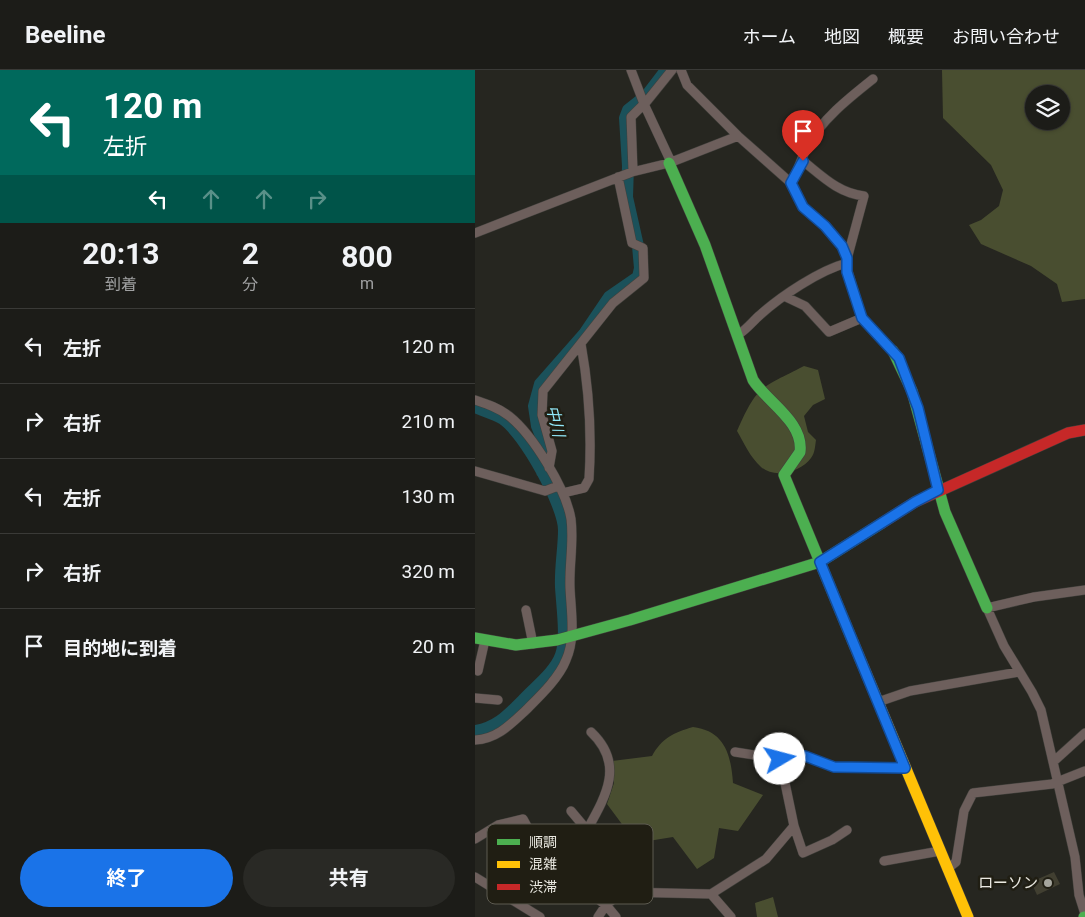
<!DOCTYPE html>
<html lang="ja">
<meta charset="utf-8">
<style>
:root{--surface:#1c1c18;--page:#292925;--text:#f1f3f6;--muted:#a0a1a2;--line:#3a3a37;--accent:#1a73e8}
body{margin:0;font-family:Roboto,"Noto Sans JP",sans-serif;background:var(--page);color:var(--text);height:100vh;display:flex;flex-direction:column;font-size:19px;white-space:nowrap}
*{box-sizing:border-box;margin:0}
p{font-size:16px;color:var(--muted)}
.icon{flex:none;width:28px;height:28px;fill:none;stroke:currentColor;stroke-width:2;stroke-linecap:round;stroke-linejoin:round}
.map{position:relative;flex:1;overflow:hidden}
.side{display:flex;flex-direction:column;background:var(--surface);width:475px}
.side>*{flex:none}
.hud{background:#00695c;color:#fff;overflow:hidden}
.controls{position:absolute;left:550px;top:15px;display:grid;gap:10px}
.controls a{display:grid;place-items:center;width:45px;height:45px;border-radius:50%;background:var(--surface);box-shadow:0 1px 4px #0004,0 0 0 1px var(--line);font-size:25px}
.pin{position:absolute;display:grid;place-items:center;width:42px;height:42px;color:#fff;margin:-51px -21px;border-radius:50% 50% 50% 0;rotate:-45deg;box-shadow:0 0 5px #0007}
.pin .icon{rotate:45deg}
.me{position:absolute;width:55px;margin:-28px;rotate:82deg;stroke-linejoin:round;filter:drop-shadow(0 0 4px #0008)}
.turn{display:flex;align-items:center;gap:18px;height:105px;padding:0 20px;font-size:22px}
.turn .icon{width:65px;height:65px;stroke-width:2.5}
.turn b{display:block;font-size:35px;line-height:42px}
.lanes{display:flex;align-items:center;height:48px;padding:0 20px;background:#0003;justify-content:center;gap:25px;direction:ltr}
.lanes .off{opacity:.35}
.eta{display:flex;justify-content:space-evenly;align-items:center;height:85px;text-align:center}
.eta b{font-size:30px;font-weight:700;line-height:35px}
.cta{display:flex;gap:10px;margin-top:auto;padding:10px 20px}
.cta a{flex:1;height:58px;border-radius:30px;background:var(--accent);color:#fff;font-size:20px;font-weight:700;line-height:58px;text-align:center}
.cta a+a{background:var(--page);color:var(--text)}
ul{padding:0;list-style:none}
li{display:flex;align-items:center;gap:15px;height:75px;padding:0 20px;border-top:1px solid var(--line)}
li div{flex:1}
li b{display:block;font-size:19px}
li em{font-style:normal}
header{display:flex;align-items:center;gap:30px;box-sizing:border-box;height:70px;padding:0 25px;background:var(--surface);border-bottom:1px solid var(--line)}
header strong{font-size:24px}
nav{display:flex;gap:28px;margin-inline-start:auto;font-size:18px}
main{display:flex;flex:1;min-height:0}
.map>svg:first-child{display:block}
.green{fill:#494e30;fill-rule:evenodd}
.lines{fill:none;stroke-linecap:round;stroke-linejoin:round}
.river{stroke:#1b515a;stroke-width:12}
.building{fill:#413f31}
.street-casing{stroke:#41403c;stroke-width:10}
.fast-casing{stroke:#41403c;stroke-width:12}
.slow-casing{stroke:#41403c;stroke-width:12}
.jam-casing{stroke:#41403c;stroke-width:12}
.street{stroke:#6d5f5c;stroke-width:9}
.fast{stroke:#4caf50;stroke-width:11}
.slow{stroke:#ffc107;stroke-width:11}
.jam{stroke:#c62828;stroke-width:11}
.route-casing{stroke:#114b97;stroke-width:12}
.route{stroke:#1a73e8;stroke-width:9}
.poi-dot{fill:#a5a59d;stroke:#201e13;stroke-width:2}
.labels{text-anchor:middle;stroke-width:5;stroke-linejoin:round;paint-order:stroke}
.poi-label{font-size:15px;fill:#eae9e1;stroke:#201e13;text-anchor:end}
.water-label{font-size:16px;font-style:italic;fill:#91e7f8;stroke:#201e13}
.key{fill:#201e13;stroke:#5d5b51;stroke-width:1}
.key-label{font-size:14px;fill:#eae9e1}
</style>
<header>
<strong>Beeline</strong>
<nav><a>ホーム</a><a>地図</a><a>概要</a><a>お問い合わせ</a></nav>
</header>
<main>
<section class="side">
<div class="hud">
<div class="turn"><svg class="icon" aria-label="left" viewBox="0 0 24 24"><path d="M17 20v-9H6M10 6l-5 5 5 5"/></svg><div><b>120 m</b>左折</div></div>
<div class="lanes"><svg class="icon" aria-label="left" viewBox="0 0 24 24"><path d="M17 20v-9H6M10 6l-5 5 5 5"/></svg><svg class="icon off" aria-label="ahead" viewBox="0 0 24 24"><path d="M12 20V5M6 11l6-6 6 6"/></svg><svg class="icon off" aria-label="ahead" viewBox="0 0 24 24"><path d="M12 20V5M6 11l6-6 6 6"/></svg><svg class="icon off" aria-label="right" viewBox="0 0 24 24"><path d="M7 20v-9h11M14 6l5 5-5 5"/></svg></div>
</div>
<div class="eta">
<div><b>20:13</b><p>到着</p></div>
<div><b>2</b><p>分</p></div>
<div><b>800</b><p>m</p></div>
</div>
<ul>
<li><svg class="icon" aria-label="left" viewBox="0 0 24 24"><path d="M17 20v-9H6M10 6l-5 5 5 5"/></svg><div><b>左折</b></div><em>120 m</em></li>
<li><svg class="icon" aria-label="right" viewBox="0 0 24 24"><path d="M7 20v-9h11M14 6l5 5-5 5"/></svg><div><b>右折</b></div><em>210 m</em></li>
<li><svg class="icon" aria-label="left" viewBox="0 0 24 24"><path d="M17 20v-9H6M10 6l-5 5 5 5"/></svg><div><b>左折</b></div><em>130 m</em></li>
<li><svg class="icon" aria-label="right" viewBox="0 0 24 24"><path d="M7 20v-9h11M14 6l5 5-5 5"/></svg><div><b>右折</b></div><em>320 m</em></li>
<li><svg class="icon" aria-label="arrive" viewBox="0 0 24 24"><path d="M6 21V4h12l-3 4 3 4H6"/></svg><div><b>目的地に到着</b></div><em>20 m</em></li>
</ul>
<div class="cta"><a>終了</a><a>共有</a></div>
</section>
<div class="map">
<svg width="610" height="847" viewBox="0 0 610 847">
<rect width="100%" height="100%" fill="#262620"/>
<path class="green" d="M467,0H610V229L587,232L582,214L556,196L506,174L494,155L506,150L524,136L528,120L516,95L468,48ZM559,24H586V51H559Z
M329,296L343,300L350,329L338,335L329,346L333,362L341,370C340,376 340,383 336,388C326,402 299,409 286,397C275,387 269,373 262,361C283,314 285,319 329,296Z
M218,657C250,661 256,685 258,713L288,725L263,761L244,758L239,788L222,799L198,767L161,773L132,734L139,713L137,691L177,686C187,668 198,663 218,657Z
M298,827L303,847H282L280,833Z"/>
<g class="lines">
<path class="river" d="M0,337C9,341 20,344 28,349C49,363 89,435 89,460C89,479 85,498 86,517C87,536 92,568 86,585C80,602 60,617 49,629C34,644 22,658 0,661
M67,402L72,381L62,356L59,336L65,314L109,264L134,227L163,207L165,198L163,176L152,127L153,96L150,48L153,40L172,25L191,0"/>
</g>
<path class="building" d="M579,802L585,814L562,825L556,812Z"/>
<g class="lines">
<defs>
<path id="street" d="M156,0L169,34L196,92
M206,0L212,15L263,66L316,113L328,137L350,155L367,176L372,189L373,202L387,248L418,281
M328,91C347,106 363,123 389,126L372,189
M158,101L156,47L172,31L197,0
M316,113C323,101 326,89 332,77C346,50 374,28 398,9
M0,163L157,102L194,93L263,66
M311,227L330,236L354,262L387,248
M264,264C272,259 278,251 285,245C306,226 345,200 372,193
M0,330C12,334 24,338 34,346C58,365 91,419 96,449C99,472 94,495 95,518C96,541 101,568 91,590C84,608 65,626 51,640C36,654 22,669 0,670
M74,398L77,381L67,345L68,321L138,233L169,208L168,178L157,173L143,107
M0,401L70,421L83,416
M92,422L109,418L114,409C117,363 114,319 106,274
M610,520L559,527L512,538L529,576L557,622L566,640L600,787L604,825L610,844
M51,540L58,574
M3,601L10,570
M0,628L23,630
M403,632L435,621L544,602
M260,682L305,689
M578,692L610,663
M96,741L112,760L147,822
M112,760C131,726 150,694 116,662
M372,760L357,770L328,783L319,756L305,689L330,686L359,697L430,698
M0,769L23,755L48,749L71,791L131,835L141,847
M409,791L465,781
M472,799L481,792L489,741L498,723L577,714L610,701
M0,807L65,847
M236,824L256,847
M123,847L131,835L147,822L236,824L291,789L319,756"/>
<path id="fast" d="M194,93L230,175L278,310C292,332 329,352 325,382L309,405L378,572
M418,281L437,321L470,442L512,538
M0,568L41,575L82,570L155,550L345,492L407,453
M609,847H610"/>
<path id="slow" d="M378,572L493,847"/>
<path id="jam" d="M407,453L440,432L593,363L610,360"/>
</defs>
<use href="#street" class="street-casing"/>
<use href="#fast" class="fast-casing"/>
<use href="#slow" class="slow-casing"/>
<use href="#jam" class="jam-casing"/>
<use href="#street" class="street"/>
<use href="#fast" class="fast"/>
<use href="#slow" class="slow"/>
<use href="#jam" class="jam"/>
</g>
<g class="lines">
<defs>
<path id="route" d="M305,689L330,686L359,697L430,698L345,492L440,432L463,420L443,338L424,288L387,248L372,202V188L367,176L350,156L328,137L316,113L328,91"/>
</defs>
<use href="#route" class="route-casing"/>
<use href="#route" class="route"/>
</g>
<circle class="poi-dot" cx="573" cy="813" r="5"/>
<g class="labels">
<g class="poi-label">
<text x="563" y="818">ローソン</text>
</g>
<g class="water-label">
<text transform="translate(81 351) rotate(77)" y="6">中川</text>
</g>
</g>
<rect x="12" y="754" width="166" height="80" rx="8" class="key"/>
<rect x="22" y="769" width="23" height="6" fill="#4caf50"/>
<rect x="22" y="791" width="23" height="7" fill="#ffc107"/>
<rect x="22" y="814" width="23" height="6" fill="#c62828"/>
<g class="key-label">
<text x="54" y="777">順調</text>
<text x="54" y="799">混雑</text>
<text x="54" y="822">渋滞</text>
</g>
</svg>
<div class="controls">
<a><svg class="icon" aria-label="layers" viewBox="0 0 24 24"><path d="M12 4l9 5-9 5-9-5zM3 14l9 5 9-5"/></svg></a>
</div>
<div class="pin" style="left:328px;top:91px;background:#d93025"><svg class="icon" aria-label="arrive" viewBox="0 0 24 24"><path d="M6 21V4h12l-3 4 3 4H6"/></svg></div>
<svg class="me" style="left:305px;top:689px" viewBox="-20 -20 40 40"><circle r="19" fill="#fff"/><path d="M0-13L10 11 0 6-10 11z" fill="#1a73e8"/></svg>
</div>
</main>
